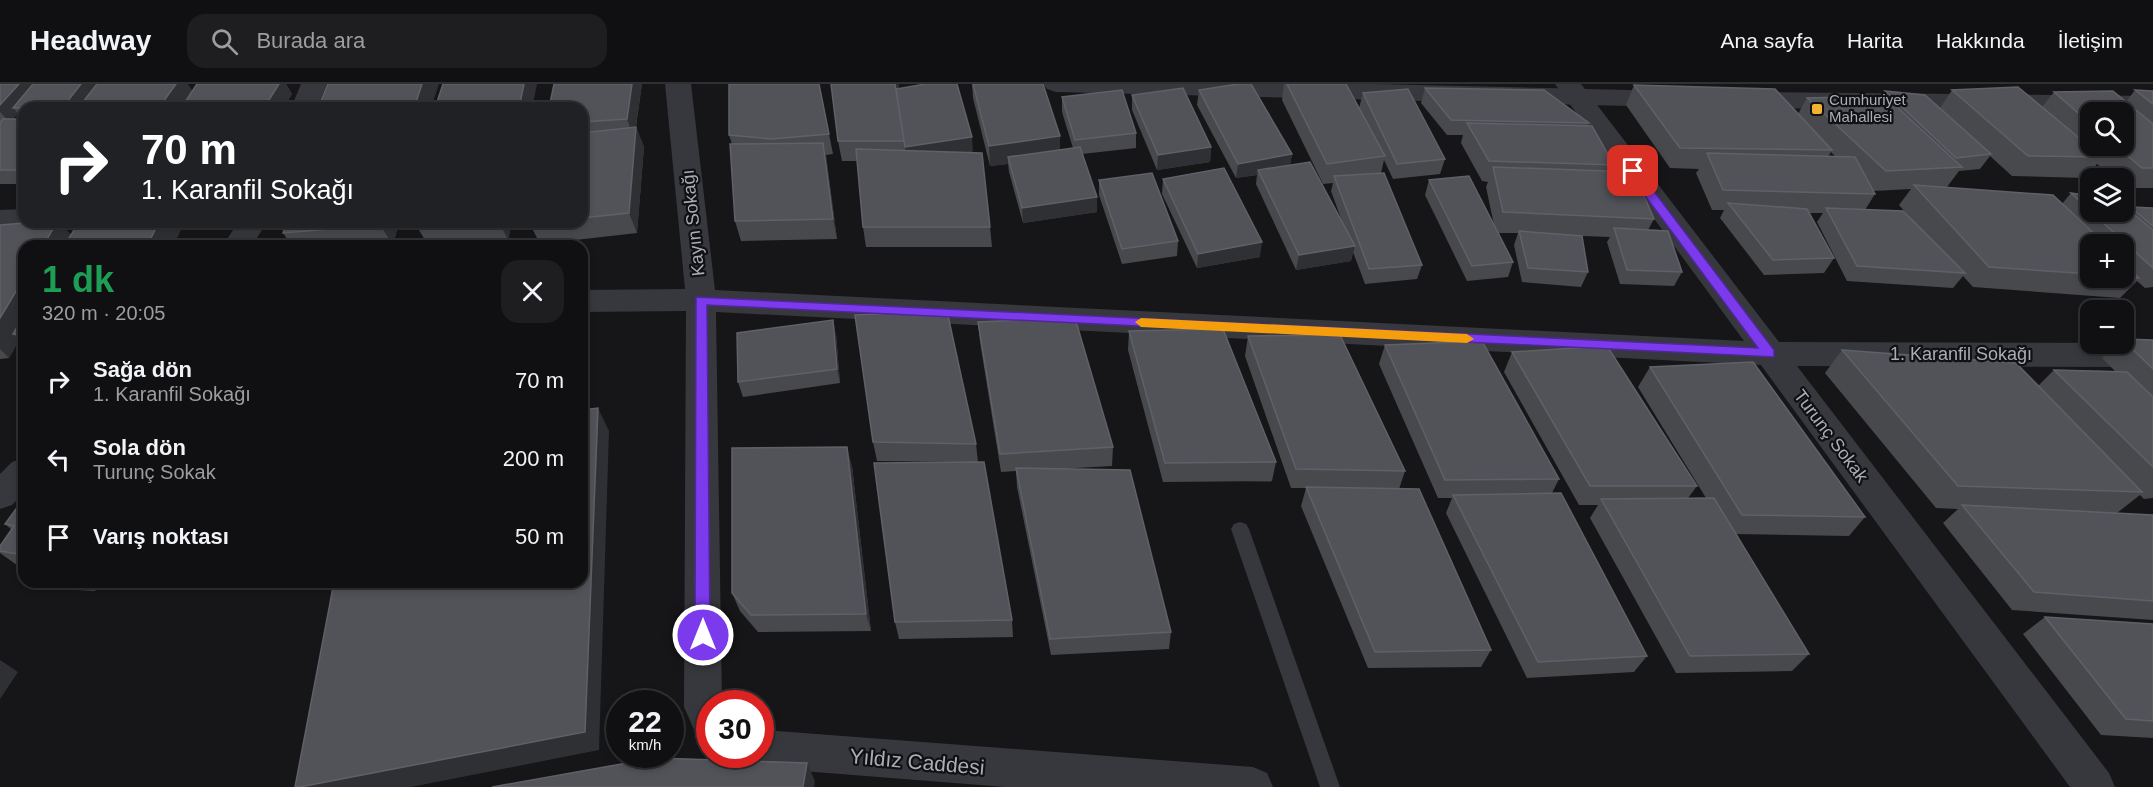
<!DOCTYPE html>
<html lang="tr">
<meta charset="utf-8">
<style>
:root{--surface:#101012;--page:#1e1e20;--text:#f1f3f6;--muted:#9c9d9f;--line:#303032}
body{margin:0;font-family:Arial,sans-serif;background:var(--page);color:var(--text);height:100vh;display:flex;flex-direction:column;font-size:22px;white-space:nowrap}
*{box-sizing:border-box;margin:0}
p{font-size:20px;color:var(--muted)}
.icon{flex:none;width:33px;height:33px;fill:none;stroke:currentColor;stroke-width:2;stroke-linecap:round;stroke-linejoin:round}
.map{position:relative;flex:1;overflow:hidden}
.sheet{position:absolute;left:18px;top:156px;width:570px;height:348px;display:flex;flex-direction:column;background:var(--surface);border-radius:18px;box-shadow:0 3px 9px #0003,0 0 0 2px var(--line)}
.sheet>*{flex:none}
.guide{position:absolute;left:18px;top:18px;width:570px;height:126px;border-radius:18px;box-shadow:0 3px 9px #0003,0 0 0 2px var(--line);background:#202124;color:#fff;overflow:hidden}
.controls{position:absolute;left:2080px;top:18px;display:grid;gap:12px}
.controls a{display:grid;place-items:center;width:54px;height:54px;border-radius:12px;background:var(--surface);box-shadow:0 3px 9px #0003,0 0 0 2px var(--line);font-size:30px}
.speed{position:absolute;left:606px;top:606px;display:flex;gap:12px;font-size:30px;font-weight:700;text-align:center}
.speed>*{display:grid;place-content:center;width:78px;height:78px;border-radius:50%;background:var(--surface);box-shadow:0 3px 9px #0003,0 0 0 2px var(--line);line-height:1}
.speed small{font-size:15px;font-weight:400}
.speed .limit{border:9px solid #d22;background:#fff;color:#111}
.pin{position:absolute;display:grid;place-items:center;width:51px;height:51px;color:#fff;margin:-26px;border-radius:12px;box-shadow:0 3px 9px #0006}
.me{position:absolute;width:66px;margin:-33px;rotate:0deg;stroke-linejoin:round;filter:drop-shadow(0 0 4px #0008)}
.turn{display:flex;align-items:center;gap:21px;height:126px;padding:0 24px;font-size:27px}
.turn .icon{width:78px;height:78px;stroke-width:2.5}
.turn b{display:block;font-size:42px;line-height:51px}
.round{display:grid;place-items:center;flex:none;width:63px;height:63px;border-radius:18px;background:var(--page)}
.head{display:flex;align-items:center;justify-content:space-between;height:102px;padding:0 24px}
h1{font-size:36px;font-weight:700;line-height:45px;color:#1e9e55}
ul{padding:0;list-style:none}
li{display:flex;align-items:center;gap:18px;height:78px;padding:0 24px}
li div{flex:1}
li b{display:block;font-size:22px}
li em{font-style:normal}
header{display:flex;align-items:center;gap:36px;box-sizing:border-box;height:84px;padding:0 30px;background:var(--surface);border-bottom:2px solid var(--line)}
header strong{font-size:28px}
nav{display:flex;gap:33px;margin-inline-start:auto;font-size:21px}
.search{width:420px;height:54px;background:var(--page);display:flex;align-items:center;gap:15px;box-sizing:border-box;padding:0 21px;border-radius:18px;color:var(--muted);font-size:22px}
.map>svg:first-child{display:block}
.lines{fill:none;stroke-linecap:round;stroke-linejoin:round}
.service{fill:#37383d;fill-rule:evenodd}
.minor{fill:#37383d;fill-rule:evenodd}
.tertiary{fill:#37383d;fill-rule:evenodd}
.wall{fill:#47494d;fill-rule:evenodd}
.shaded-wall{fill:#2f3033}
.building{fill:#525359;stroke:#5f6168;stroke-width:1.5}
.route{fill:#7c3aed;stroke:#51269a;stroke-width:1.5}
.slow{fill:#f59e0b}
.poi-dot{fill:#f2b134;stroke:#111113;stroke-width:2}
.labels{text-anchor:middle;stroke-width:4.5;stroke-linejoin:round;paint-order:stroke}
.far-poi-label{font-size:15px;fill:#a8adb8;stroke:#111113;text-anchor:start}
.street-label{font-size:18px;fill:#a8adb8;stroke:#111113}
.near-street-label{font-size:21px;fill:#a8adb8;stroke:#111113}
</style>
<header>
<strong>Headway</strong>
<div class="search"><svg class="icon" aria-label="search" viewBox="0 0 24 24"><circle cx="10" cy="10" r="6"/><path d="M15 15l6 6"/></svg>Burada ara</div>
<nav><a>Ana sayfa</a><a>Harita</a><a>Hakkında</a><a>İletişim</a></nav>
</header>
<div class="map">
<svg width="2153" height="703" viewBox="0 0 2153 703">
<rect width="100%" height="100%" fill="#161618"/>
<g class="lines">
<path class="service" d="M1240,438L1246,440L1249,445L1340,703H1320L1231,445L1234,440Z"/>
<path class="minor" d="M665,0H691L715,206L1744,257L1555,0H1581L1779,258L2153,259V283L1797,282L2109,689L2115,703H2070L1761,281L716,228L722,620H710V655L696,650L684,623L686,227L582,228V206L685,205Z
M24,125V138H36L34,142L0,146V126Z
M760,643L777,647L1253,683L1267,689L1273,703H1005L777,685L746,675L744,670H760Z"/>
<path class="tertiary" d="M301,0H327L317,24H291Z
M1043,0H1376L1672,7L1681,9L1685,15L1681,21L1672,23L1056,8L1047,5Z
M1742,8L2153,12V28L1742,24L1733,22L1729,16L1733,10Z
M238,138H267L252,162H223Z
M24,374V409L12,421L0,425V390L12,378Z"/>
</g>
<path class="wall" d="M0,0L192,6L180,23L189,24L185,18L197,0H286L292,10L283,24H24V100H0ZM18,29L23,35H13Z
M642,0L636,43L644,63L637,149L540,160L530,140V138H582V24Z
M819,0L833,70L826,71L837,155L741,157L735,137L732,60L729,51Z
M831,0H899V5L973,67L966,69L990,143L992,163H866L863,143L857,77H842L838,57Z
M972,0H1043L1060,66L1073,64L1062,28V13L1136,49V64L1082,70L1097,128L1023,139L1009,88L1008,80L990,82L973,14Z
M1284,0H1346L1364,34L1359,24L1363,9L1445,75L1440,90L1393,95L1384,76L1381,89L1422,181L1417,195L1365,200L1353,168L1351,177L1296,186L1256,100L1257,91L1236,94L1197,21L1199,6L1292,70L1290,81L1343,140L1331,107L1333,99L1323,100L1282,16Z
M1634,1L1798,30L1807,14L1882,12L1885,7L1940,24L1952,6L2042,23L2054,8L2126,18L2135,6L2153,7V104H2124V94H2113L2097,80L2085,94L2012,92L1990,72L1980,85L1959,87L1947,103L2062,120L2071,109L2128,126L2130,123L2153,124V203L2145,204L2137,197L2120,214L1973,203L1963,192L1953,204L1847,197L1817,138L1823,129H1809L1834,174L1824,189L1764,191L1720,134L1724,126H1712L1696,89L1699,85L1670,84L1626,21ZM2091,28L2124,62H2091ZM1831,68L1836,73H1828ZM1911,105L1899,121L1918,143L1865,126L1875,110L1873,107ZM2091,160H2124V194H2091Z
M1425,4L1589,39L1587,42L1614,81L1612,87L1654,135L1648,146L1682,188L1674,202L1620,200L1607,158L1610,153L1582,152L1588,188L1581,203L1522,198L1514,161L1518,149H1498L1513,178L1508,193L1467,197L1425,111L1429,96L1494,141L1486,103L1488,98L1482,97L1461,59L1463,51H1447L1421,19Z
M1132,11L1211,63L1210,78L1157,86L1132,26Z
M1163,95L1260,173L1197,184L1162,110Z
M1099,96L1178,157L1177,172L1122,180L1099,111Z
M37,138H59L71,151L184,139L173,162H24V261L19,256L9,274L0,275V141Z
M287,138H399L393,161L386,162H292L283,149Z
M414,138H512L508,156H425Z
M978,238L1113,363L1112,382L1058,385L1171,548L1169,565L1051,571L1017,403L1016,387L1001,388L980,258Z
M1129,247L1276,378L1272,397L1163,398L1128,266Z
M836,250L840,299L743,313L738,298Z
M1248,252L1405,387L1399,405L1491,566L1481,583L1368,584L1301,422L1306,404H1291L1245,272Z
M2124,255L2153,256V414L2144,415L2140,411L2117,429L2153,431V536L2012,526L1943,439L1958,425L1936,424L1825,289L1842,266L2038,302L2054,286L2115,287L2102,274L2117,260H2124Z
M1385,261L1559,395L1552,409L1647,572L1634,588L1527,594L1446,429L1452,414H1438L1379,280Z
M1512,268L1697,402L1688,414H1706L1638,303L1650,283L1865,433L1849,452L1735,450L1809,570L1792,587L1676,589L1590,434L1598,421H1579L1504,288Z
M873,358L976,360L978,378L1012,536L1013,553L899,555L895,538L956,378L877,377Z
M852,382L871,547L758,548L740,527L732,509Z
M24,414V485L21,484L0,469V462L12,446L5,440Z
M51,498H100L95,507L59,505Z
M2045,533L2153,540V654L2101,651L2023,550Z"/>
<path class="shaded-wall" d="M19,0H44L13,24L18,29L10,39L0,28V21Z
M81,0H105L79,23L80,24H64L63,23Z
M176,0H188L192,6L180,24H162L160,22Z
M279,0H286L292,10L283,24H270L267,19Z
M422,0H439L431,24H414Z
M524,0H537L532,24H519Z
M632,0H642L634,55L627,35Z
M895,0H899L898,19Z
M636,43L644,63L637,149L629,129Z
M1060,52V72L1008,73V80L990,82L989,62Z
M972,53L973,67L907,77L905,63Z
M823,59L827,79L837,155L833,135Z
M1211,63L1210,78L1157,86L1158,71Z
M1292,70L1289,85L1258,86L1257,91L1236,94L1238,80Z
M24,79V92L18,86Z
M1097,113V128L1023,139L1022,124Z
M57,138H59L76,156L73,162H43Z
M159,138H183L184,139L173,162H147Z
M381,138H399L393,161L380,141Z
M499,138H512L508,156Z
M1262,158L1260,173L1197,184L1198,170Z
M1355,162L1351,177L1296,186L1299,171Z
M24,194V248L13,250L19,256L9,274L0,265V234Z
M833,236L836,250L840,299L837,285Z
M582,243L588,255L582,269Z
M598,324L609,347L599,666L411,703H300Z
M847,363L852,382L871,547L866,530Z
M84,498H100L95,507Z
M0,576L18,588L0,615Z
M807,679L815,697L814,703H803Z"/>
<path class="building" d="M0,0H19L0,21Z
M33,0H81L63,23L13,24Z
M97,0H176L160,22L79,23Z
M197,0H279L267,19L185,18Z
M328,0H422L414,24H318Z
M443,0H524L519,24H435Z
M554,0H632L627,35L582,38V24H549Z
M729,0H819L829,50L771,55L729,51Z
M831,0H895L904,57H838Z
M925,0H957L972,53L905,63L896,5Z
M973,0H1043L1060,52L989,62Z
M1238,0H1251L1292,70L1238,80L1199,6Z
M1287,0H1346L1385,72L1327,80Z
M1634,1L1775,5L1832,66L1680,64Z
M2018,3L2102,73L2028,72L1952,6Z
M1183,4L1211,63L1158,71L1132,11Z
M1425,4L1544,6L1589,39L1451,36Z
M1408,5L1445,75L1397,80L1363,9Z
M1122,6L1136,49L1075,56L1062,13Z
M2135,6L2153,7V20Z
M1885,7L1925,11L1991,70L1956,74Z
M2113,7L2153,40V84H2142L2116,62H2124V28H2091V40L2054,8Z
M1885,12L1962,83L1886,87L1807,14Z
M169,23L202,24H168Z
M3,35H24V79L18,86H0V39Z
M1467,39L1592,42L1614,81L1489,77Z
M636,43L629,129L582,134V49Z
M823,59L833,135L735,137L730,60Z
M1080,63L1097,113L1022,124L1008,73Z
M856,65L982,69L990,143H863Z
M1707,69L1855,73L1875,110L1723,106Z
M1310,78L1355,162L1299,171L1258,86Z
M1493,83L1634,88L1654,135L1503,128Z
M1224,84L1262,158L1198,170L1163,95Z
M1152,89L1178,157L1122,165L1099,96Z
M1384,89L1422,181L1369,185L1334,92Z
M1469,92L1513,178L1472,182L1429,96Z
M1914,101L2053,111L2105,160H2091V190L1989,183Z
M2071,109L2091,112V127Z
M1728,119L1807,125L1834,174L1773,176Z
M2124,122L2153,146V184L2091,128H2124Z
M2130,123L2153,124V142Z
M1826,124L1903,127L1965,189L1857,182Z
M37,138H57L43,162H24V194L0,234V141Z
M79,138H159L147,162H64Z
M287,138H381L380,141L283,149Z
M530,138H549L530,140Z
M1614,144L1668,147L1682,188L1627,186Z
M1519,147L1582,152L1588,188L1528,184Z
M2124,179L2139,194L2124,193Z
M947,227L976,360L873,358L855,231Z
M24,231V249L13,250Z
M1075,234L1113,363L1000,370L978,238Z
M833,236L837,285L738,298L737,249Z
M1223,245L1276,378L1165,379L1129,247Z
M1340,251L1405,387L1296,385L1248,252Z
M2124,255L2153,256V285L2124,257Z
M1482,257L1559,395L1445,396L1385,261Z
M1607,262L1697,402H1590L1512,268Z
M1842,266L2016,279L2142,408L1958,402Z
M1753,278L1865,433L1742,431L1650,283Z
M2054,286L2127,288L2153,313V383Z
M598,324L585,648L300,703H295L334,498H582V326Z
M847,363L866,530L751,531L732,509V364Z
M984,378L1012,536L895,538L874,379Z
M1016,384L1130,386L1171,548L1050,555Z
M1306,403L1419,405L1491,566L1375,568Z
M1561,409L1647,572L1538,578L1453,411Z
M24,414V471L0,467V462L14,442L5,440Z
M1714,414L1809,570L1690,572L1601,415Z
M1962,421L2153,431V517L2034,508Z
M2045,533L2153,540V637L2126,635Z
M655,674L807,679L803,703H492Z"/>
<path class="route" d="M1633,84L1637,85L1774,266V273L707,221L710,551L708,556H697L695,551L696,213L1758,264L1629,90L1627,87Z"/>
<path class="slow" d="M1141,234L1467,250L1474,255L1467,259L1141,243L1135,238Z"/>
<rect class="poi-dot" x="1811" y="19" width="12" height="12" rx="3"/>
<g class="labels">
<g class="far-poi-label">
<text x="1829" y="21">Cumhuriyet<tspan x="1829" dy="17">Mahallesi</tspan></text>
</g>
<g class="street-label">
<text transform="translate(693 139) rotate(-96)" y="6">Kayın Sokağı</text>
<text x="1961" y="276">1. Karanfil Sokağı</text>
<text transform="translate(1831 352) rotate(53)" y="6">Turunç Sokak</text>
</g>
<g class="near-street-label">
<text transform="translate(917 678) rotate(5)" y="7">Yıldız Caddesi</text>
</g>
</g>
</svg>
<div class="controls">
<a><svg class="icon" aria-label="search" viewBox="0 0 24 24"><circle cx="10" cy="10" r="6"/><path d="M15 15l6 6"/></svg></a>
<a><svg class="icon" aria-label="layers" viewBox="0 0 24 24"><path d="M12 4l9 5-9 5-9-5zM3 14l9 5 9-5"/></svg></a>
<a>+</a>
<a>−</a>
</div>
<div class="speed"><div>22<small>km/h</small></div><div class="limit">30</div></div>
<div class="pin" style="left:1633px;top:87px;background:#d93025"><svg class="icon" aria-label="arrive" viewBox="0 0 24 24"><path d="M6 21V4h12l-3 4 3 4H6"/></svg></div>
<svg class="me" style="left:703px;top:551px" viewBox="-20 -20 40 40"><circle r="17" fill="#7c3aed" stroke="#fff" stroke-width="3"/><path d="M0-11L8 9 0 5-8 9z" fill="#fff"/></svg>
<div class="guide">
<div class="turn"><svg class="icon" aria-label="right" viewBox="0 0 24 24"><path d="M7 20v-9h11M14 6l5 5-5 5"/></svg><div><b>70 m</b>1. Karanfil Sokağı</div></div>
</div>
<section class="sheet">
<div class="head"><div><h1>1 dk</h1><p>320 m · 20:05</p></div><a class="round"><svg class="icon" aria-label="close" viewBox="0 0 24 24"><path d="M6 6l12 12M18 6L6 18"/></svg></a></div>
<ul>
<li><svg class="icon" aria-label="right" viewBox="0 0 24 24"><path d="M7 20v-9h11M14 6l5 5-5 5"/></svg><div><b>Sağa dön</b><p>1. Karanfil Sokağı</p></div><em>70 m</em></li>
<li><svg class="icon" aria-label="left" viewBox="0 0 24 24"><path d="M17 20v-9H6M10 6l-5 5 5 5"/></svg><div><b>Sola dön</b><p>Turunç Sokak</p></div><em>200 m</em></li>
<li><svg class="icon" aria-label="arrive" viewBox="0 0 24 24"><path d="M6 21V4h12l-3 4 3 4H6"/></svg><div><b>Varış noktası</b></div><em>50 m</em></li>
</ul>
</section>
</div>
